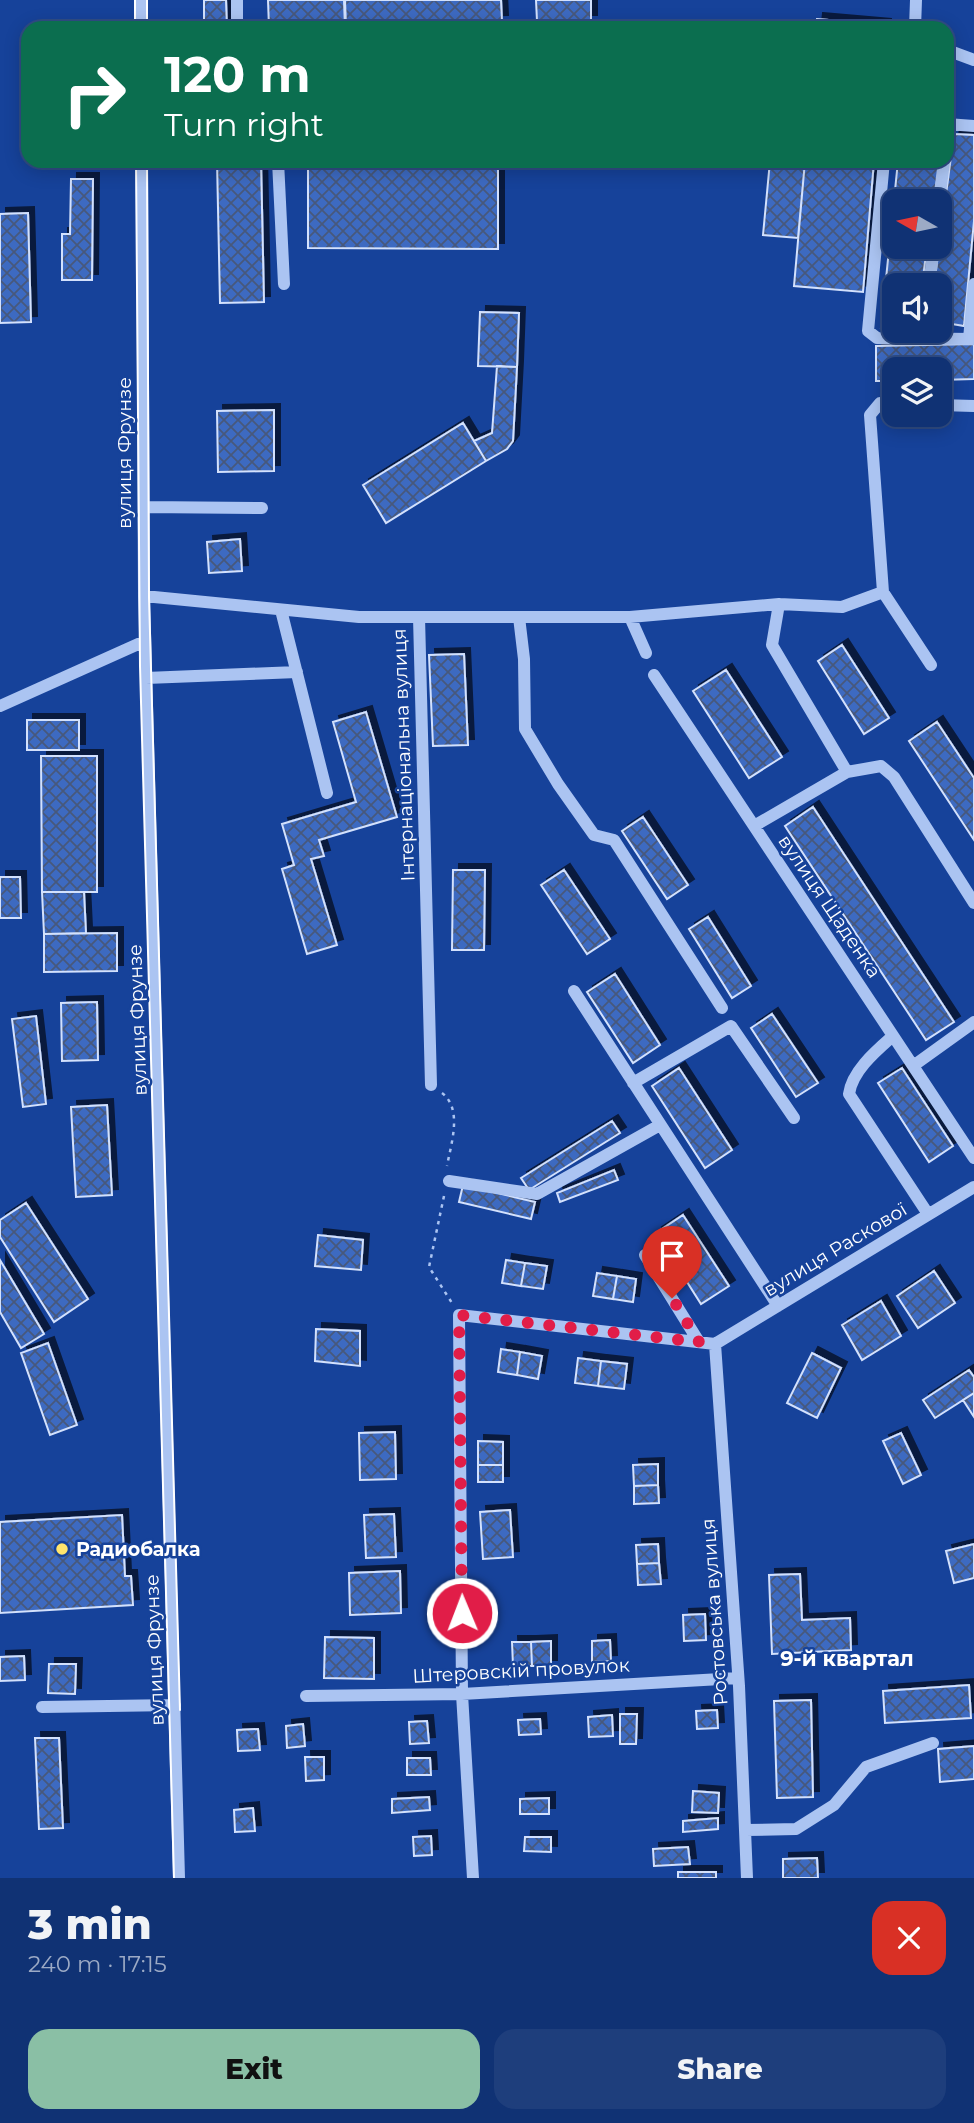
<!DOCTYPE html>
<meta charset="utf-8">
<style>
:root{--surface:#103274;--page:#1e3e7c;--text:#f1f3f6;--muted:#9caac5;--line:#304d86;--accent:#8abfa5}
body{margin:0;font-family:Montserrat,sans-serif;background:var(--page);color:var(--text);height:100vh;display:flex;flex-direction:column;font-size:26px;white-space:nowrap}
*{box-sizing:border-box;margin:0}
p{font-size:23px;color:var(--muted)}
.icon{flex:none;width:38px;height:38px;fill:none;stroke:currentColor;stroke-width:2;stroke-linecap:round;stroke-linejoin:round}
.map{position:relative;height:1878px;overflow:hidden}
.sheet{display:flex;flex-direction:column;background:var(--surface);flex:1}
.sheet>*{flex:none}
.top-card{position:absolute;left:21px;top:21px;width:933px;height:147px;border-radius:21px;box-shadow:0 4px 18px #0003,0 0 0 2px var(--line);background:#0b6e4f;color:#fff;overflow:hidden}
.needle{width:46px;rotate:279deg}
.buttons{position:absolute;left:882px;top:189px;display:grid;gap:14px}
.buttons a{display:grid;place-items:center;width:70px;height:70px;border-radius:14px;background:var(--surface);box-shadow:0 4px 18px #0003,0 0 0 2px var(--line);font-size:35px}
.pin{position:absolute;display:grid;place-items:center;width:60px;height:60px;color:#fff;margin:-72px -30px;border-radius:50% 50% 50% 0;rotate:-45deg;box-shadow:0 0 7px #0007}
.pin .icon{rotate:45deg}
.me{position:absolute;width:77px;margin:-38px;rotate:359deg;stroke-linejoin:round;filter:drop-shadow(0 0 5px #0008)}
.turn{display:flex;align-items:center;gap:24px;height:147px;padding:0 28px;font-size:32px}
.turn .icon{width:91px;height:91px;stroke-width:2.5}
.turn b{display:block;font-size:49px;line-height:60px}
.round{display:grid;place-items:center;flex:none;width:74px;height:74px;border-radius:21px;background:var(--page)}
.head{display:flex;align-items:center;justify-content:space-between;height:119px;padding:0 28px}
h1{font-size:42px;font-weight:800;line-height:52px}
.button{display:flex;gap:14px;margin-top:auto;padding:14px 28px}
.button a{flex:1;height:80px;border-radius:21px;background:var(--accent);color:#111;font-size:28px;font-weight:800;line-height:80px;text-align:center}
.button a+a{background:var(--page);color:var(--text)}
.map>svg:first-child{display:block}
.building{fill:url(#building-cross-hatch);stroke:#d3e1fd;stroke-width:2;filter:url(#shadow)}
.lines{fill:none;stroke-linecap:round;stroke-linejoin:round}
.path{stroke:#abc4f2;stroke-width:2.5;stroke-dasharray:3.5 5;stroke-linecap:butt}
.minor{stroke:#abc4f2;stroke-width:12}
.tram{stroke:#fff;stroke-width:2}
.route{stroke:#e11d48;stroke-width:12;stroke-dasharray:0 21.6}
.poi-dot{fill:#ffe46c;stroke:#16429a;stroke-width:2.5}
.labels{text-anchor:middle;stroke-width:5;stroke-linejoin:round;paint-order:stroke}
.street-label{font-size:19px;fill:#fff;stroke:#16429a}
.poi-label{font-size:19px;font-weight:bold;fill:#fff;stroke:#16429a;text-anchor:start}
.neighbourhood-label{font-size:21px;font-weight:bold;fill:#fff;stroke:#16429a}
</style>
<div class="map">
<svg width="974" height="1878" viewBox="0 0 974 1878">
<defs>
<pattern id="building-cross-hatch" width="8" height="8" patternUnits="userSpaceOnUse" patternTransform="scale(1.75)"><rect width="8" height="8" fill="#3e6bc1"/><path d="M0 0l8 8M0 8l8-8" fill="none" stroke="#46587b"/></pattern>
<filter id="shadow"><feDropShadow dx="6" dy="-6" stdDeviation="0" flood-color="#0009"/></filter>
</defs>
<rect width="100%" height="100%" fill="#16429a"/>
<path class="building" d="M204,0H226L227,28H204Z
M268,0H344L345,28H269Z
M345,0H501L502,21L346,26Z
M536,0H591V21H537Z
M817,19L885,25V28H816Z
M954,134L974,135V221L964,326L940,322V285H934Z
M217,161H261L264,302L220,303Z
M308,161H498V249L308,248Z
M770,161H805L798,238L763,235Z
M805,161H874L863,292L794,286Z
M898,161H940L934,201H894V247H927L922,285H894V329L881,328Z
M71,179H93L92,280H62V234H70Z
M28,213L31,322L0,323V214Z
M480,312L519,313L517,367L478,366Z
M974,344V379L940,380V369H894V381H876V346Z
M497,366L517,367L513,441L507,449L486,461L474,441L492,433Z
M274,410V471L218,472L217,411Z
M463,423L486,461L386,523L363,485Z
M240,539L242,571L209,573L207,542Z
M842,645L889,718L864,734L818,661Z
M464,654L468,745L433,746L429,655Z
M726,670L782,757L749,778L693,691Z
M366,712L397,817L319,840L324,856L311,859L337,945L307,954L282,869L294,865L282,824L356,802L333,722Z
M27,720H79V750H27Z
M937,722L974,778V840L909,741Z
M41,756H97V892H42Z
M813,807L954,1022L926,1040L785,826Z
M643,817L688,885L667,899L622,831Z
M453,870H485L484,950H452Z
M564,870L610,939L587,954L541,885Z
M0,877H20L21,918H0Z
M42,892H84L86,933L44,934Z
M708,917L751,986L732,998L689,929Z
M117,933V971L44,972V934Z
M615,974L660,1045L633,1063L587,992Z
M97,1002L98,1060L62,1061L61,1003Z
M772,1014L818,1083L796,1097L751,1028Z
M36,1016L46,1104L23,1107L12,1019Z
M679,1068L732,1150L705,1168L652,1086Z
M902,1068L953,1146L929,1162L878,1083Z
M107,1105L112,1195L76,1197L71,1107Z
M612,1121L620,1133L529,1190L521,1178Z
M614,1170L618,1180L560,1202L557,1193Z
M463,1185L535,1202L531,1219L459,1202Z
M26,1203L88,1299L54,1322L0,1237V1220Z
M683,1215L729,1286L701,1304L656,1233Z
M318,1235L363,1240L361,1270L315,1266Z
M0,1260L44,1334L21,1348L0,1312Z
M506,1260L525,1263L521,1286L502,1283Z
M525,1263L547,1266L543,1289L521,1286Z
M934,1271L955,1303L918,1328L897,1296Z
M597,1273L617,1276L613,1299L593,1296Z
M617,1276L636,1279L633,1302L613,1299Z
M881,1301L901,1336L862,1360L842,1325Z
M316,1329L360,1331V1366L315,1361Z
M48,1343L77,1425L50,1435L21,1353Z
M501,1349L520,1352L517,1375L498,1372Z
M520,1352L542,1356L538,1379L517,1375Z
M812,1353L841,1368L817,1418L787,1403Z
M578,1358L601,1361L598,1386L575,1383Z
M601,1361L627,1364L624,1389L598,1386Z
M969,1370L974,1377V1393L935,1418L923,1400Z
M974,1393V1417L963,1400Z
M395,1432L396,1479L360,1480L359,1433Z
M901,1433L921,1475L903,1484L883,1441Z
M478,1441L503,1442V1465H478Z
M658,1464V1485L634,1486L633,1465Z
M478,1465H503V1482H478Z
M658,1485L659,1503L634,1504V1486Z
M510,1510L513,1557L483,1559L480,1512Z
M394,1514L396,1557L366,1558L364,1515Z
M122,1515L125,1576H131L133,1605L0,1613V1522Z
M658,1544L659,1563L637,1564L636,1545Z
M974,1544V1578L954,1583L946,1551Z
M659,1563L661,1584L638,1585L637,1564Z
M400,1571L401,1613L350,1615L349,1573Z
M800,1574L802,1620L850,1618L851,1650L772,1654L769,1575Z
M705,1614L706,1640L684,1641L683,1615Z
M325,1637L374,1638V1679L324,1678Z
M610,1640L611,1661L592,1662V1641Z
M551,1641V1666H532L531,1642Z
M512,1642H531L532,1666H513Z
M24,1656L25,1680L0,1681V1657Z
M49,1664H76L75,1694L48,1693Z
M969,1685L971,1718L885,1723L883,1691Z
M811,1700L813,1797L777,1798L774,1701Z
M717,1710L718,1728L697,1729L696,1711Z
M620,1714H637L636,1744H620Z
M612,1715L613,1736L589,1737L588,1717Z
M540,1719L541,1734L519,1735L518,1720Z
M427,1721L429,1743L410,1744L409,1722Z
M303,1724L305,1746L287,1748L286,1726Z
M258,1729L260,1750L238,1751L237,1730Z
M35,1738H59L63,1828L39,1829Z
M974,1746V1779L940,1782L938,1749Z
M305,1757H324V1780L306,1781Z
M407,1758H430L431,1775H407Z
M693,1791L719,1793L718,1813L692,1812Z
M429,1797L430,1810L392,1813V1799Z
M549,1798V1814H520V1799Z
M253,1808L255,1831L235,1832L234,1810Z
M718,1818V1829L683,1832V1821Z
M431,1836L432,1855L414,1856L413,1837Z
M525,1837H551V1852L524,1851Z
M688,1847L690,1864L654,1866L653,1849Z
M817,1858L818,1878H783V1859Z
M678,1872H716V1878H678Z"/>
<g class="lines">
<path class="path" d="M442,1093C463,1109 451,1144 447,1166
M444,1196L429,1267L452,1303"/>
<path class="minor" d="M141,0L142,28
M237,0V28
M915,28L916,0
M947,50L974,60
M947,124L974,126
M947,140L949,124
M142,161L144,596L179,1878
M278,161L284,284
M884,161L868,331L877,338L974,339
M939,201L944,161
M929,285L934,247
M969,339L974,284
M894,403H880L870,415L883,592L931,665
M940,405L974,406
M144,507L262,508
M144,596L359,617H630L779,604L842,607L883,592
M779,604L772,645L847,772
M281,610L327,793
M419,617L431,1085
M519,617L524,659L525,729L558,784L594,835L614,840L722,1008
M630,617L646,653
M654,675L974,1158
M146,678L297,672
M0,706L145,641
M754,826L847,772L881,766L894,777L974,903
M574,991L778,1306
M893,1036C876,1051 852,1071 849,1094L928,1214
M913,1066L974,1022
M633,1083L731,1026L794,1118
M449,1181L537,1194L660,1125
M645,1255L699,1342
M715,1344L739,1686L747,1878
M715,1344L974,1187
M306,1696L462,1694L738,1678
M42,1707L175,1705
M745,1830L796,1829L834,1805L866,1767L933,1743
M473,1878L462,1694L459,1315L715,1344"/>
<path class="tram" d="M135,0V28
M147,28V0
M136,161L140,666L174,1878
M147,161L149,597L180,1710"/>
</g>
<g class="lines">
<path class="route" d="M462,1613L459,1315L699,1342L672,1298"/>
</g>
<circle class="poi-dot" cx="62" cy="1549" r="7"/>
<g class="labels">
<g class="street-label">
<text transform="translate(124 453) rotate(-90)" y="7">вулиця Фрунзе</text>
<text transform="translate(403 755) rotate(-92)" y="7">Інтернаціональна вулиця</text>
<text transform="translate(830 906) rotate(56)" y="7">вулиця Щаденка</text>
<text transform="translate(137 1020) rotate(-92)" y="7">вулиця Фрунзе</text>
<text transform="translate(835 1249) rotate(-31)" y="7">вулиця Раскової</text>
<text transform="translate(714 1612) rotate(-94)" y="7">Ростовська вулиця</text>
<text transform="translate(154 1650) rotate(-92)" y="7">вулиця Фрунзе</text>
<text transform="translate(521 1670) rotate(-3)" y="7">Штеровскій провулок</text>
</g>
<g class="poi-label">
<text x="76" y="1556">Радиобалка</text>
</g>
<g class="neighbourhood-label">
<text x="847" y="1666">9-й квартал</text>
</g>
</g>
</svg>
<div class="buttons">
<a><svg class="needle" viewBox="-14 -14 28 28"><path d="M0-13l5 13h-10z" fill="#e53935"/><path d="M0 13l5-13h-10z" fill="#9caac5"/></svg></a>
<a><svg class="icon" aria-label="sound" viewBox="0 0 24 24"><path d="M4 9h4l5-4v14l-5-4H4zM17 9q2 3 0 6"/></svg></a>
<a><svg class="icon" aria-label="layers" viewBox="0 0 24 24"><path d="M12 4l9 5-9 5-9-5zM3 14l9 5 9-5"/></svg></a>
</div>
<div class="pin" style="left:672px;top:1298px;background:#d93025"><svg class="icon" aria-label="arrive" viewBox="0 0 24 24"><path d="M6 21V4h12l-3 4 3 4H6"/></svg></div>
<svg class="me" style="left:462px;top:1613px" viewBox="-20 -20 40 40"><circle r="17" fill="#e11d48" stroke="#fff" stroke-width="3"/><path d="M0-11L8 9 0 5-8 9z" fill="#fff"/></svg>
<div class="top-card">
<div class="turn"><svg class="icon" aria-label="right" viewBox="0 0 24 24"><path d="M7 20v-9h11M14 6l5 5-5 5"/></svg><div><b>120 m</b>Turn right</div></div>
</div>
</div>
<section class="sheet">
<div class="head"><div><h1>3 min</h1><p>240 m · 17:15</p></div><a class="round" style="background:#d93025;color:#fff"><svg class="icon" aria-label="close" viewBox="0 0 24 24"><path d="M6 6l12 12M18 6L6 18"/></svg></a></div>
<div class="button"><a>Exit</a><a>Share</a></div>
</section>
